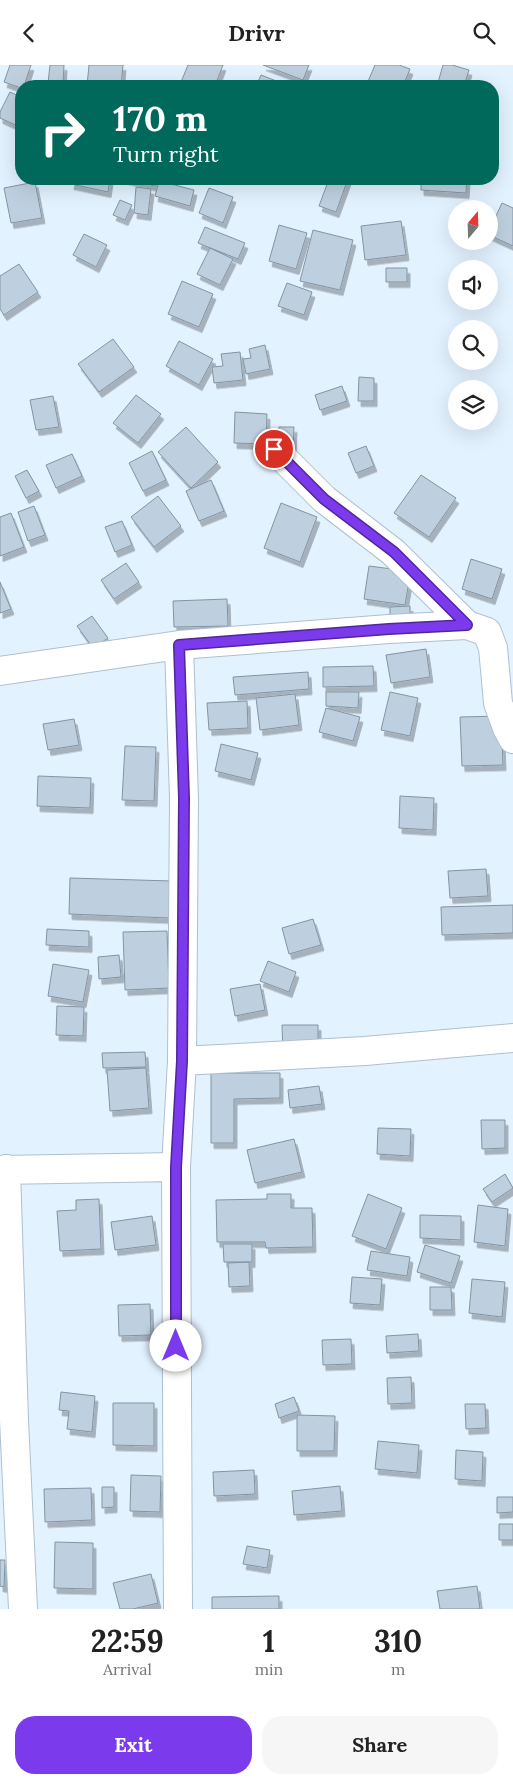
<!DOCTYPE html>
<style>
:root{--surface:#fff;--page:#f6f6f6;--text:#222;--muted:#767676;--accent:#7c3aed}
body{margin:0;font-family:Lora,serif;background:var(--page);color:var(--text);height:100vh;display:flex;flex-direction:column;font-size:19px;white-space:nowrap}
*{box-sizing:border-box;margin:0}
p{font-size:16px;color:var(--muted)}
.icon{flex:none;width:28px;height:28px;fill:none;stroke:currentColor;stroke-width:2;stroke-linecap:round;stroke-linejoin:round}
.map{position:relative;height:1544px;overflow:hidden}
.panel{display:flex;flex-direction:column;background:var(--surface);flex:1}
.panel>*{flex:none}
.top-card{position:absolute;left:15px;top:15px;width:484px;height:105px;border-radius:20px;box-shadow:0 5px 20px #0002;background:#00695c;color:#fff;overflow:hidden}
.needle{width:32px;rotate:19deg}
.tools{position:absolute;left:448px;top:135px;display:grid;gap:10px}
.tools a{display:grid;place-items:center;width:50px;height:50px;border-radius:50%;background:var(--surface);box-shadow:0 5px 20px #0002;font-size:25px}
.pin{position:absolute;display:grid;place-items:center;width:42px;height:42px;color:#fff;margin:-21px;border:2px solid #fff;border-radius:50%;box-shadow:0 1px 5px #0007}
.me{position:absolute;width:55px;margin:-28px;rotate:0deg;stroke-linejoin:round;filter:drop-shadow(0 0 4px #0008)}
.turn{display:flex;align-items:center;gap:18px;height:105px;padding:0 15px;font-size:22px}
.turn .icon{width:65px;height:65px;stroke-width:2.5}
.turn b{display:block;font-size:35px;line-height:42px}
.eta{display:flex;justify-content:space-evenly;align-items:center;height:85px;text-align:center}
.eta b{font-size:30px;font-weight:800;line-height:35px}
.action{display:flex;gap:10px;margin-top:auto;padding:10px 15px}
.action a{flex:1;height:58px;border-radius:20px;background:var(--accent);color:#fff;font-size:20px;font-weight:800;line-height:58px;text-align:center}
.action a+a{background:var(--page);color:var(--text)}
header{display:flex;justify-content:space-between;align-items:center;height:65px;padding:0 15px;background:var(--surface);font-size:22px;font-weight:800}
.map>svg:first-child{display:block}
.building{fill:#bed0df;stroke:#8294a2;filter:url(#shadow)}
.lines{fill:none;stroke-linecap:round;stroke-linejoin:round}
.street-casing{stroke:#aec0cf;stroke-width:30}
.street{stroke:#fff;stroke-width:28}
.route-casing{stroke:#51269a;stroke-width:12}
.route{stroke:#7c3aed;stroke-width:9}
</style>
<header><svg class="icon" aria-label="back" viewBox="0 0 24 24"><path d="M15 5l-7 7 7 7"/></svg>Drivr<svg class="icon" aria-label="search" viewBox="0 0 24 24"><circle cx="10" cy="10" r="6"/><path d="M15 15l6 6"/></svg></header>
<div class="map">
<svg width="513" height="1544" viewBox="0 0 513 1544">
<defs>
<filter id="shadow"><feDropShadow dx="3" dy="5.5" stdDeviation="0" flood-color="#0004"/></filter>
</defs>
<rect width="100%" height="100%" fill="#e3f2ff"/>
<path class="building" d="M10,0H31L24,21H21V23L4,17Z
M50,0H64L63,19L48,18Z
M89,0H123L121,21H87Z
M188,0H223L215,21H191L181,17Z
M263,0H309L303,15Z
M375,0H399L410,4L403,21H366Z
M443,0H452L469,5L464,21H437Z
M261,10L284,19L283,21H256Z
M10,27L21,32V59L20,62L0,53V47Z
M72,114H110L108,127L71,119Z
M126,114H157L155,121Z
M329,114H348L336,147L319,141Z
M421,114H467L466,128L421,125Z
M159,116L194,125L190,141L155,131Z
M35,117L42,153L11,158L4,123Z
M136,122L151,124L148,150L134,148Z
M209,123L233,132L223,158L199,148Z
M120,135L132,140L125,155L113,150Z
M502,138L513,143V181L489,170V166Z
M401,156L406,190L365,195L361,161Z
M279,160L307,168L296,204L269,196Z
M205,162L245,178L238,194L198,178Z
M313,165L353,175L340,225L300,216Z
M84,169L107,180L96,202L73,190Z
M210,183L233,194L220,220L197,209Z
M19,199L38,227L4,250L0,244V211Z
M386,203H407V217H386Z
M182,216L213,229L199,262L168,249Z
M287,218L312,227L304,250L278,241Z
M113,274L134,302L99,327L78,299Z
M179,276L213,294L199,320L166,301Z
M265,280L270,304L246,309L243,294L251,293L249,284Z
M240,287L243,315L214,318L212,302L223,301L221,289Z
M359,312L374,313V336H358Z
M342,321L347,336L320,345L315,330Z
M136,330L161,349L138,378L113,358Z
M53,331L59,362L36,365L30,335Z
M235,347L267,349L266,379L234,378Z
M186,362L218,397L191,423L158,387Z
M279,362H294L293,384L277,383Z
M366,381L374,401L356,408L348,388Z
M152,386L166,415L143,426L129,398Z
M72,389L82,411L56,423L46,400Z
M27,405L39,426L26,433L15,411Z
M421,410L456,433L429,472L394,448Z
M211,415L224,446L199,456L186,426Z
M158,431L181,461L154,482L131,452Z
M281,438L317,452L300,497L264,483Z
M34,441L45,470L28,476L18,447Z
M11,448L24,482L0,491V452Z
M122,456L132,480L115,487L105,462Z
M471,494L502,504L492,534L462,524Z
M126,498L139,517L114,534L101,515Z
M369,501L400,505L410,510L405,540L364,534Z
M0,517L11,544L0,548Z
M227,534L228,561L174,562L173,536Z
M410,541V555L390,556V542Z
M92,551L108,573L93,583L77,561Z
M426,584L430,612L391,618L386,590Z
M373,601L374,621L323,622V602Z
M308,607L309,624L235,630L233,612Z
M326,627H359L358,643L326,641Z
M390,627L418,633L410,671L381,665Z
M295,629L299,660L260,665L256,633Z
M247,636L248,663L209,665L207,638Z
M326,643L360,652L353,676L319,667Z
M501,651L503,700L462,701L460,652Z
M74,654L79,680L48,685L43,659Z
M221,679L258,688L251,715L215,706Z
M125,681L156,682L154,736L122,735Z
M38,711L91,713L90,743L37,741Z
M400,731L434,733L433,765L399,763Z
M486,804L488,831L450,833L448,806Z
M70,813L172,816L170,853L69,849Z
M513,840V868L442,870L441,842Z
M313,854L321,880L289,889L282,863Z
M47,864L89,866V882L46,880Z
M167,866L169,923L125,925L123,867Z
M119,890L121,912L99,914L98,892Z
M268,896L296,907L289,927L260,916Z
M53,899L89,905L83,937L48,931Z
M260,919L265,945L235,951L230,924Z
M57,941L84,942L83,971L56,970Z
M282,960H318V988H283Z
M145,987L146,1002L103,1003L102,988Z
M146,1003L149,1043L110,1046L107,1005Z
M211,1008H280V1033L234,1034V1078H211Z
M319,1021L322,1039L290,1043L288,1025Z
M481,1055H505V1083L482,1084Z
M378,1063L411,1064L410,1091L377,1089Z
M294,1074L302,1107L255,1118L247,1085Z
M505,1109L513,1123L492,1137L483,1124Z
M267,1129H291V1143H312L313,1182L266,1183L265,1177H217L216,1135L267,1134Z
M368,1129L402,1143L386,1184L352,1171Z
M99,1134L101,1184L60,1186L57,1146L76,1145V1135Z
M478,1140L508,1144L505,1181L474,1177Z
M420,1150L461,1151V1175L420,1173Z
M152,1151L156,1180L115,1185L111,1157Z
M223,1179H252V1197H224Z
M425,1180L460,1191L451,1218L417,1207Z
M371,1186L410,1192L407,1211L367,1205Z
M249,1197L250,1221L229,1222L228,1198Z
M352,1212L382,1214L380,1240L350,1238Z
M472,1214L505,1217L502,1252L469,1248Z
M430,1222H451L452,1245H430Z
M150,1239L151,1270L119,1271L118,1240Z
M418,1269L419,1286L387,1288L386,1271Z
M351,1274L352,1299L323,1300L322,1275Z
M411,1312L412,1338L388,1339L387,1313Z
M61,1327L95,1331L92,1367L67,1364L69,1346L59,1345Z
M294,1332L299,1346L279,1353L275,1339Z
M113,1338H154V1381L113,1380Z
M465,1339H485L486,1363L466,1364Z
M297,1350L335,1351L334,1386H297Z
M378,1376L419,1380L417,1408L375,1404Z
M456,1385L483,1387L482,1416L455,1414Z
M254,1405L255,1429L214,1431L213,1407Z
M131,1410L161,1411L160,1447L130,1446Z
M340,1421L342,1446L294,1450L292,1426Z
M102,1422H114V1442L102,1443Z
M91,1423L92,1455L45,1457L44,1424Z
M497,1432H513V1447L497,1448Z
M499,1459H513V1475H499Z
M55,1477L93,1478V1524L54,1523Z
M247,1481L270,1485L267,1503L243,1499Z
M0,1495H5L4,1522L0,1521Z
M151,1509L158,1538L133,1544H120L113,1518Z
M477,1521L480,1544H440L437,1526Z
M279,1531V1544H212V1532Z"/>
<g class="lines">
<defs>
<path id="street" d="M274,384L324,434L393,487L467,560
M0,606L179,580L389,564L467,560L487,567L493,583L498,638L507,663L513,674
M182,996L365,986L513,973
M6,1104L14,1355L23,1544
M0,1105L176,1102
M178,1544L176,1102L182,996L184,733L179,580"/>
</defs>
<use href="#street" class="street-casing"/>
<use href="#street" class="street"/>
</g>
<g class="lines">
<defs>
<path id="route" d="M176,1281V1102L182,996L184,733L179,580L389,564L467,560L394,487L324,434L274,384"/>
</defs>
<use href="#route" class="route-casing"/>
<use href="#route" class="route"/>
</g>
</svg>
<div class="tools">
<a><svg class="needle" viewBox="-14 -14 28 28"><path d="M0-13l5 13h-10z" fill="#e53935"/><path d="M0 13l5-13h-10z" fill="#767676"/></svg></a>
<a><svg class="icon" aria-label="sound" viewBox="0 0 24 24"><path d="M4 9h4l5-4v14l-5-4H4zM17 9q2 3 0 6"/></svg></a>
<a><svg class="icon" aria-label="search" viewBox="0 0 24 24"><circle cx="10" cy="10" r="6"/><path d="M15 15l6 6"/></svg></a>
<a><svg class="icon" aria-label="layers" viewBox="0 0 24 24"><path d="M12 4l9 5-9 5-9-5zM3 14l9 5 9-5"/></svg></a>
</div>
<div class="pin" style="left:274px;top:384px;background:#d93025"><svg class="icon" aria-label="arrive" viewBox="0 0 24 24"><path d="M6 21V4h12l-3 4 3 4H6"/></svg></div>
<svg class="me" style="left:176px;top:1281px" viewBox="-20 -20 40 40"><circle r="19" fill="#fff"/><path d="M0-13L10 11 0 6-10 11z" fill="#7c3aed"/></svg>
<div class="top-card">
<div class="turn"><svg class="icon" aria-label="right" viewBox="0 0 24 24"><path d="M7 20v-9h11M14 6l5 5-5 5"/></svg><div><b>170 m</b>Turn right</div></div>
</div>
</div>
<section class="panel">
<div class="eta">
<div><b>22:59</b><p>Arrival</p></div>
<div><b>1</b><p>min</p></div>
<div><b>310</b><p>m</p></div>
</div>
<div class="action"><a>Exit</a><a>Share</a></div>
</section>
